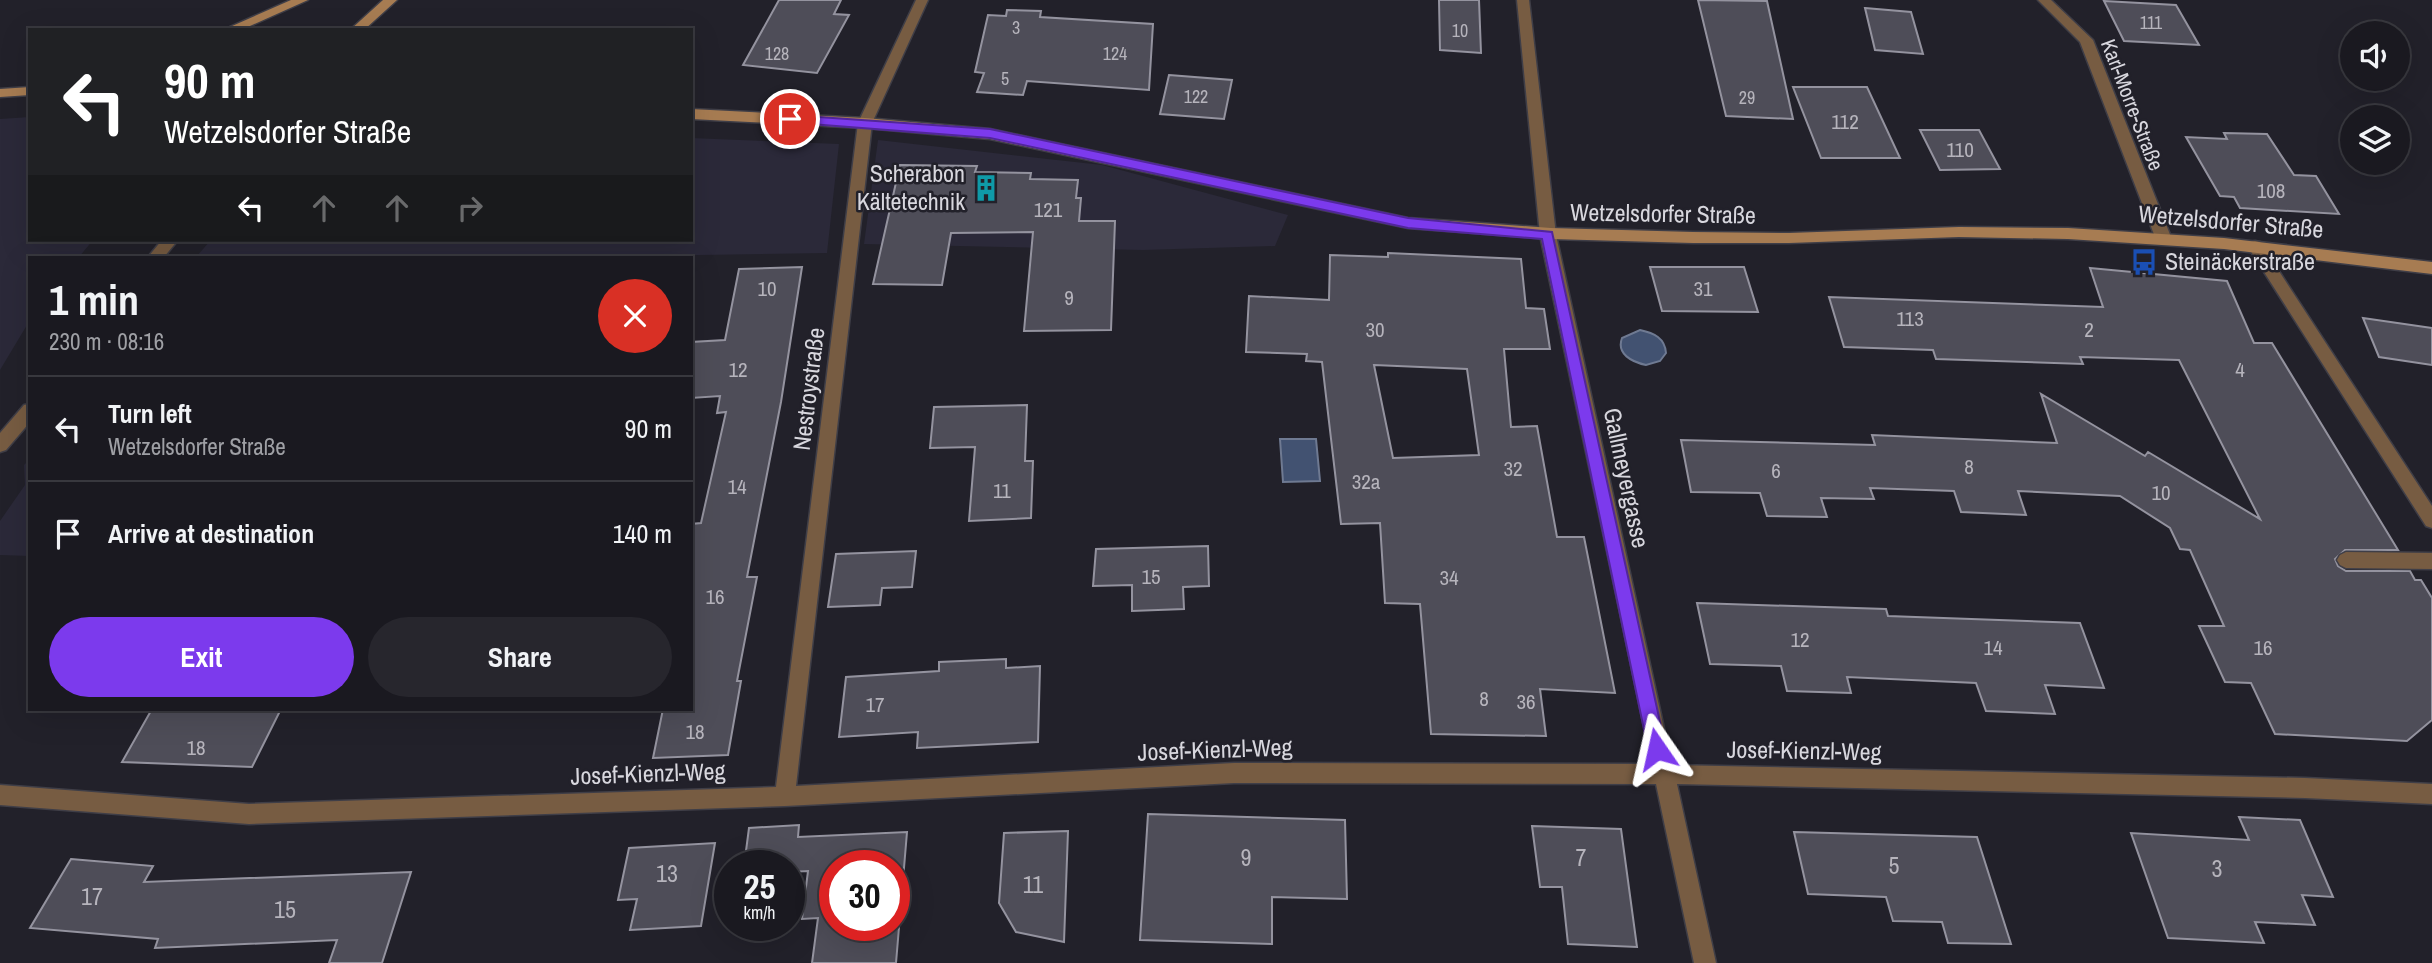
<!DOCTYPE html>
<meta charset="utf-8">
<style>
:root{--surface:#1a1920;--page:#27262d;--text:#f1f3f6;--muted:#9fa0a5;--line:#38383e;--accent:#7c3aed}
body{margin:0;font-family:"Archivo Narrow",sans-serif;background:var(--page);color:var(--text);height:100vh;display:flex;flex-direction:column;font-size:26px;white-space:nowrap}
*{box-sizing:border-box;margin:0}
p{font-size:23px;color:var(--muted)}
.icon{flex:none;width:38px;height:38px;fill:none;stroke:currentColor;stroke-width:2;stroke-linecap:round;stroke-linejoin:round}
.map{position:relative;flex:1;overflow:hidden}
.side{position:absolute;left:28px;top:256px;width:665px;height:455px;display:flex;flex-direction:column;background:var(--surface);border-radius:0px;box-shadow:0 7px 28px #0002,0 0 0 2px var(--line)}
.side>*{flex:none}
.guide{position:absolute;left:28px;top:28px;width:665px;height:214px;border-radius:0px;box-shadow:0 7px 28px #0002,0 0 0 2px var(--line);background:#202124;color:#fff;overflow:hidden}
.fabs{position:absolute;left:2340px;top:21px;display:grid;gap:14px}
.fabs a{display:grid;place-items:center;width:70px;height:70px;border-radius:50%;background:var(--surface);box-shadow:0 7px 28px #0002,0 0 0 2px var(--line);font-size:35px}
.speed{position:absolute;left:714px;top:850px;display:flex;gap:14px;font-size:35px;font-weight:700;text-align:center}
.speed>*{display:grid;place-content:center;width:91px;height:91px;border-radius:50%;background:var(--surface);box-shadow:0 7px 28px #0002,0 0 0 2px var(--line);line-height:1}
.speed small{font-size:18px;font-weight:400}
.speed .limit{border:10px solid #d22;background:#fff;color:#111}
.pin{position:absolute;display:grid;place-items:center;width:60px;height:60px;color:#fff;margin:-30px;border:4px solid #fff;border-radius:50%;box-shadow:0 2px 7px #0007}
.me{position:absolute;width:77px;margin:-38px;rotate:349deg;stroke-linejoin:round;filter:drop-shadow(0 0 5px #0008)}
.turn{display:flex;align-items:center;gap:24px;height:147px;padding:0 21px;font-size:32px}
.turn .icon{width:91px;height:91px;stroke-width:2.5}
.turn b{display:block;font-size:49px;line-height:60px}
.lanes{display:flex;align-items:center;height:66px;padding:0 21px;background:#0003;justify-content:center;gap:35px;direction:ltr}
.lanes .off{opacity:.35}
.round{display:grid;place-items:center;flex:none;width:74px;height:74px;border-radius:37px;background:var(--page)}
.summary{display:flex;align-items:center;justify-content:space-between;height:119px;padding:0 21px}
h1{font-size:42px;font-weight:700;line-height:52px}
.cta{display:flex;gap:14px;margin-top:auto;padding:14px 21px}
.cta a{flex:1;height:80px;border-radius:42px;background:var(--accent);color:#fff;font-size:28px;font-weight:700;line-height:80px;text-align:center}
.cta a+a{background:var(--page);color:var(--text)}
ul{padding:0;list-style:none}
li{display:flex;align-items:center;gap:21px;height:105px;padding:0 21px;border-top:2px solid var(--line)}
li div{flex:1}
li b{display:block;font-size:26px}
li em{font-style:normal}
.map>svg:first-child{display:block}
.built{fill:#2b2939}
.water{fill:#425271;stroke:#6f7a92;stroke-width:2}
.building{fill:#4e4d58;stroke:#94939f;stroke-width:2;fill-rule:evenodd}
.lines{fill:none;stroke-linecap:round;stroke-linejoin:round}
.service-casing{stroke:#3f3e47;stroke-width:3}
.minor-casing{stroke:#3f3e47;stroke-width:3}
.tertiary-casing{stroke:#3f3e47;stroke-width:3}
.secondary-casing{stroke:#3f3e47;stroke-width:3}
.service{fill:#775c42;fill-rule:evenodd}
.minor{fill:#775c42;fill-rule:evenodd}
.tertiary{fill:#775c42;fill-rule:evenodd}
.secondary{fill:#a77c52;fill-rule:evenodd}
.route{fill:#7c3aed;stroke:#51269a;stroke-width:2}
.labels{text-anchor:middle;stroke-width:5;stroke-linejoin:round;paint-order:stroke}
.far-number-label{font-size:18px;fill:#b6b4bc}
.far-street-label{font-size:21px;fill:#d8d7de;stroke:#22212a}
.number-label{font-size:21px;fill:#b6b4bc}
.poi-label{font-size:24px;fill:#d8d7de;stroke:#22212a;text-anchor:end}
.street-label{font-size:24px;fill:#d8d7de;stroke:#22212a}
.near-number-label{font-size:24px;fill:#b6b4bc}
</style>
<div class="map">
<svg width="2432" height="963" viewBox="0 0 2432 963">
<rect width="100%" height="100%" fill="#22212a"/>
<path class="built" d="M30,117V240H93L79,257H30V320L0,370V119Z
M691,138L839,144L827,253L573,257H196L211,240H691Z
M878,140L1102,165L1288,215L1275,246L1143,250L864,244Z
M30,459V556L0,555V521L25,485L24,465Z"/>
<path class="water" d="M1640,330C1654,333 1665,338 1666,353L1660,361L1646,365C1632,362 1616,354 1622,338Z
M1280,439H1316L1320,481L1283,482Z"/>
<path class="building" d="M779,0H841L834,14L849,15L817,73L743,65Z
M1439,0H1479L1481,53L1440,50Z
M1698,0L1767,1L1793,119L1726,116Z
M2104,1L2176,5L2199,45L2124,41Z
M1865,8L1911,12L1923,54L1875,50Z
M1007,10L1041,11L1040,17L1153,24L1149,90L1027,81L1023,95L977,92L984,73L975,72L988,15L1006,16Z
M1169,75L1232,80L1224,119L1160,114Z
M1793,87H1867L1900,158H1821Z
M1920,130H1979L2000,169L1940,170Z
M2224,133L2267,134L2294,175L2316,176L2339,214L2240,208L2234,197L2220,196L2186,137L2227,139Z
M900,165L977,166L975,172L1031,173L1030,179L1078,180L1076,198H1081L1079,221H1115L1111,330L1024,331L1033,232L951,233L942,285L873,284Z
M1388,253L1521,259L1526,308L1544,309L1550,349H1504L1511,427L1537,426L1557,537H1584L1615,693L1540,689L1546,736L1431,734L1420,604L1385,603L1380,523L1341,524L1322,362L1306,361L1307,354L1246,352L1249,296L1329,300L1330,255L1388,257ZM1374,365L1467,369L1479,455L1393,458Z
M802,267L781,402L747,577H757L737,681H741L728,755L653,758L663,709H691V524L701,523L726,412L717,413L720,396L691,398V342L725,340L739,269Z
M1650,267H1744L1758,312L1662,311Z
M2090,268L2227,281L2254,343H2272L2398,550H2345L2335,559L2338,566L2346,571H2410L2415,580H2421L2432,598V720L2407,741L2275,734L2251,683L2225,682L2199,626H2224L2190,550L2180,549L2170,528L2120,496L2018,491L2026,515L1961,512L1954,491L1870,488L1874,499L1821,498L1827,517L1767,516L1760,493L1691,492L1681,440L1875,445L1872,435L2057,443L2041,394L2145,456L2148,452L2260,519L2179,360L2080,357L2083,364L1936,359L1933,350L1844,347L1829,297L2103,307Z
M2363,318L2432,328V365L2379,357Z
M1027,405L1025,461H1033L1031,518L969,521L975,447L930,448L934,407Z
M1208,546L1209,586L1183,587L1184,609L1132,611V585L1093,586L1096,549Z
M916,551L912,587L882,588L880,605L828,607L836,554Z
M1697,603L1886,609L1888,616L2080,623L2104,688L2045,685L2055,714L1986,711L1976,683L1847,677L1851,693L1787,691L1781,666L1710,664Z
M1006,659V668L1040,666L1038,742L917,748L918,732L839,737L846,677L939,671V662Z
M152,709H281L252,767L122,762Z
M1148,814L1345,820L1347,899L1272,897V944L1140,940Z
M2239,817L2300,820L2333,897L2302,895L2315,925L2255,922L2264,943L2168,938L2131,833L2249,840Z
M799,825L798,837L907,832L896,963H812L818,918L802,919L808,871L789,872V866H744L749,828ZM835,866H894V926H835Z
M1532,826L1621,829L1637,947L1568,944L1562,887H1540Z
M1068,831L1064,942L1016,932L999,903L1004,833Z
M1794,832L1977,837L2011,944L1948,943L1942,922L1893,921L1886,897L1808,894Z
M715,843L701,926L630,930L637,899L618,900L629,848Z
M71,859L153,866L144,882L411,872L382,963H329L337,940L155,948L158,939L30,928Z"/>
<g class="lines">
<defs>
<path id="service" d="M2346,552L2432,553V569L2346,568L2340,565L2337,560L2340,555Z"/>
<path id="minor" d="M916,0H928L872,123L796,786L1234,763L1652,764L1540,235L1517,0H1529L1556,235L1672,765L2305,778L2432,784V804L2305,798L1677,784L1716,963H1694L1656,784L1234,783L785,806L249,824L0,805V785L249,804L776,787L858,123Z
M2038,0H2051L2093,40L2171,237L2168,241L2163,242L2155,237L2080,42Z
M2255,241L2260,242L2432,506V528L2426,526L2250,250L2247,246L2250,242Z"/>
<path id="tertiary" d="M162,240H178L164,257H148Z
M30,404V422L6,450L0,452V433L24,405Z"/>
<path id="secondary" d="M291,0H308L241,30H223Z
M383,0H397L364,30H350Z
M30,87V95L0,97V89Z
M691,109L865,118L990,129L1408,218L1551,228L1693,232L1789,233L1959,227L2068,228L2224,238L2432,262V274L2224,249L2068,239L1959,237L1789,243H1693L1551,239L1408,228L990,139L865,128L691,119Z"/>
</defs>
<use href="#service" class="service-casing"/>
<use href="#minor" class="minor-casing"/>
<use href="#tertiary" class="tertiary-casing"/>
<use href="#secondary" class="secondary-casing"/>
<use href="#service" class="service"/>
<use href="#minor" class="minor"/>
<use href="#tertiary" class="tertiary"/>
<use href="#secondary" class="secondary"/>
</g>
<path class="route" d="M790,115L990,129L1408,218L1552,232L1666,749L1664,755L1657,758L1651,755L1648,749L1542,239L1408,228L990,138L785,122V116Z"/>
<defs>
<symbol id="building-bare" viewBox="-9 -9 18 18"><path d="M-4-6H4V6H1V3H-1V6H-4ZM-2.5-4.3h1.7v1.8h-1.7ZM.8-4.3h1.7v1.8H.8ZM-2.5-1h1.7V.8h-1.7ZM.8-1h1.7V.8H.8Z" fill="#0f9aa8" stroke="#22212a" stroke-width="2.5" paint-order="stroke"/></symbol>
<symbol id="bus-bare" viewBox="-9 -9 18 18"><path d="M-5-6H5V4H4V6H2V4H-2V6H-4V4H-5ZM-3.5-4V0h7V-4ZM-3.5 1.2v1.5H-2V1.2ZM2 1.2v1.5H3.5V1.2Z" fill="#1a4fb4" stroke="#22212a" stroke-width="2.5" paint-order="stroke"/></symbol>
</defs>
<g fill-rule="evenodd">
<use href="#building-bare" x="967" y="169" width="38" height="38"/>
<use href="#bus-bare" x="2125" y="243" width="38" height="38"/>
</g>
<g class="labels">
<g class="far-number-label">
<text x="2151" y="29">111</text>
<text x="1016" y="34">3</text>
<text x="1460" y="37">10</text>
<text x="777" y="60">128</text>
<text x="1115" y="60">124</text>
<text x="1005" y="85">5</text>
<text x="1196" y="103">122</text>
<text x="1747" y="104">29</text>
</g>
<g class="far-street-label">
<text transform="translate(2132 105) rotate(69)" y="7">Karl-Morre-Straße</text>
</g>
<g class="number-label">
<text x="1845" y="129">112</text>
<text x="1960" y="157">110</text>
<text x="2271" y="198">108</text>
<text x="1048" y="217">121</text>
<text x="767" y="296">10</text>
<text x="1703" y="296">31</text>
<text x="1069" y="305">9</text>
<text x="1910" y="326">113</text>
<text x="1375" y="337">30</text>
<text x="2089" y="337">2</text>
<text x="738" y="377">12</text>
<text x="2240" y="377">4</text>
<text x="1969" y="474">8</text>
<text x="1513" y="476">32</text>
<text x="1776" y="478">6</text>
<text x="1366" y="489">32a</text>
<text x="737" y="494">14</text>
<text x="1002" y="498">11</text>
<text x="2161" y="500">10</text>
<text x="1151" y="584">15</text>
<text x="1449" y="585">34</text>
<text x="715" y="604">16</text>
<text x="1800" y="647">12</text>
<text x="1993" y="655">14</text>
<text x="2263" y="655">16</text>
<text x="1484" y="706">8</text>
<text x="1526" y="709">36</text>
<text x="875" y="712">17</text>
<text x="695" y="739">18</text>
<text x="196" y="755">18</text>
</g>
<g class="poi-label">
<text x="965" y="182">Scherabon<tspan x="965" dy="28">Kältetechnik</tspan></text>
<text x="2165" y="270" text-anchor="start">Steinäckerstraße</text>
</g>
<g class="street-label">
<text transform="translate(1663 214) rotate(1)" y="8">Wetzelsdorfer Straße</text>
<text transform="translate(2231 222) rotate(5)" y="8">Wetzelsdorfer Straße</text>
<text transform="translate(809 389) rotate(-83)" y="8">Nestroystraße</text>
<text transform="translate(1626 478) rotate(78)" y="8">Gallmeyergasse</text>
<text transform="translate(1215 750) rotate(-2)" y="8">Josef-Kienzl-Weg</text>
<text transform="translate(1804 751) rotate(1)" y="8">Josef-Kienzl-Weg</text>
<text transform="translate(648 774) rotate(-2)" y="8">Josef-Kienzl-Weg</text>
</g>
<g class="near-number-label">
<text x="1246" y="866">9</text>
<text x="1581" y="866">7</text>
<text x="1894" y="874">5</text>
<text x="2217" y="877">3</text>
<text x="667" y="882">13</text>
<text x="1033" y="893">11</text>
<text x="92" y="905">17</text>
<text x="285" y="918">15</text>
</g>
</g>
</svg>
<div class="fabs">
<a><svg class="icon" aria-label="sound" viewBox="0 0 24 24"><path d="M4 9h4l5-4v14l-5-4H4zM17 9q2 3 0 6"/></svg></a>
<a><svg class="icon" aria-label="layers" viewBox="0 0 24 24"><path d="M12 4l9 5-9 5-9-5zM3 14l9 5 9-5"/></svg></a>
</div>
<div class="speed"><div>25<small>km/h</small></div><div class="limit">30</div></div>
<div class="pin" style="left:790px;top:119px;background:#d93025"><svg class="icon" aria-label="arrive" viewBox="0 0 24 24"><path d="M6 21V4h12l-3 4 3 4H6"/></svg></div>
<svg class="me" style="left:1657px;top:749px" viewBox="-20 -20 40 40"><path d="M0-17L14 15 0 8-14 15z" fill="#7c3aed" stroke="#fff" stroke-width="4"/></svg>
<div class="guide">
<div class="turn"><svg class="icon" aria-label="left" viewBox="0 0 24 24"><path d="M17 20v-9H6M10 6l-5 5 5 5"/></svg><div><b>90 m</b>Wetzelsdorfer Straße</div></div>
<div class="lanes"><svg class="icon" aria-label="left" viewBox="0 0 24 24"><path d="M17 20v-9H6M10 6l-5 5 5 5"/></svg><svg class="icon off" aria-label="ahead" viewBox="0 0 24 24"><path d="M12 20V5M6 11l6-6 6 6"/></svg><svg class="icon off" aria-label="ahead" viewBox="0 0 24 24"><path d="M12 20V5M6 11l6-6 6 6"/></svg><svg class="icon off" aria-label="right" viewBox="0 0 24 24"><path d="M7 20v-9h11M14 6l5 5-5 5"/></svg></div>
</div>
<section class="side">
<div class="summary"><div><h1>1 min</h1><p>230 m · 08:16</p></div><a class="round" style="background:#d93025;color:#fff"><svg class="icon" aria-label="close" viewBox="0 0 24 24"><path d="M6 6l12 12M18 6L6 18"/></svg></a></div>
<ul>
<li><svg class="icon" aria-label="left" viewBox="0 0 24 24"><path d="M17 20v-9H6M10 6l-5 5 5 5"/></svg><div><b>Turn left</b><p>Wetzelsdorfer Straße</p></div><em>90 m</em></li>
<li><svg class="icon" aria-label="arrive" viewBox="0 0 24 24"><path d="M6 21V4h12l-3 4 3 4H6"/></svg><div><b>Arrive at destination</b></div><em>140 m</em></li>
</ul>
<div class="cta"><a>Exit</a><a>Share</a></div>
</section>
</div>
